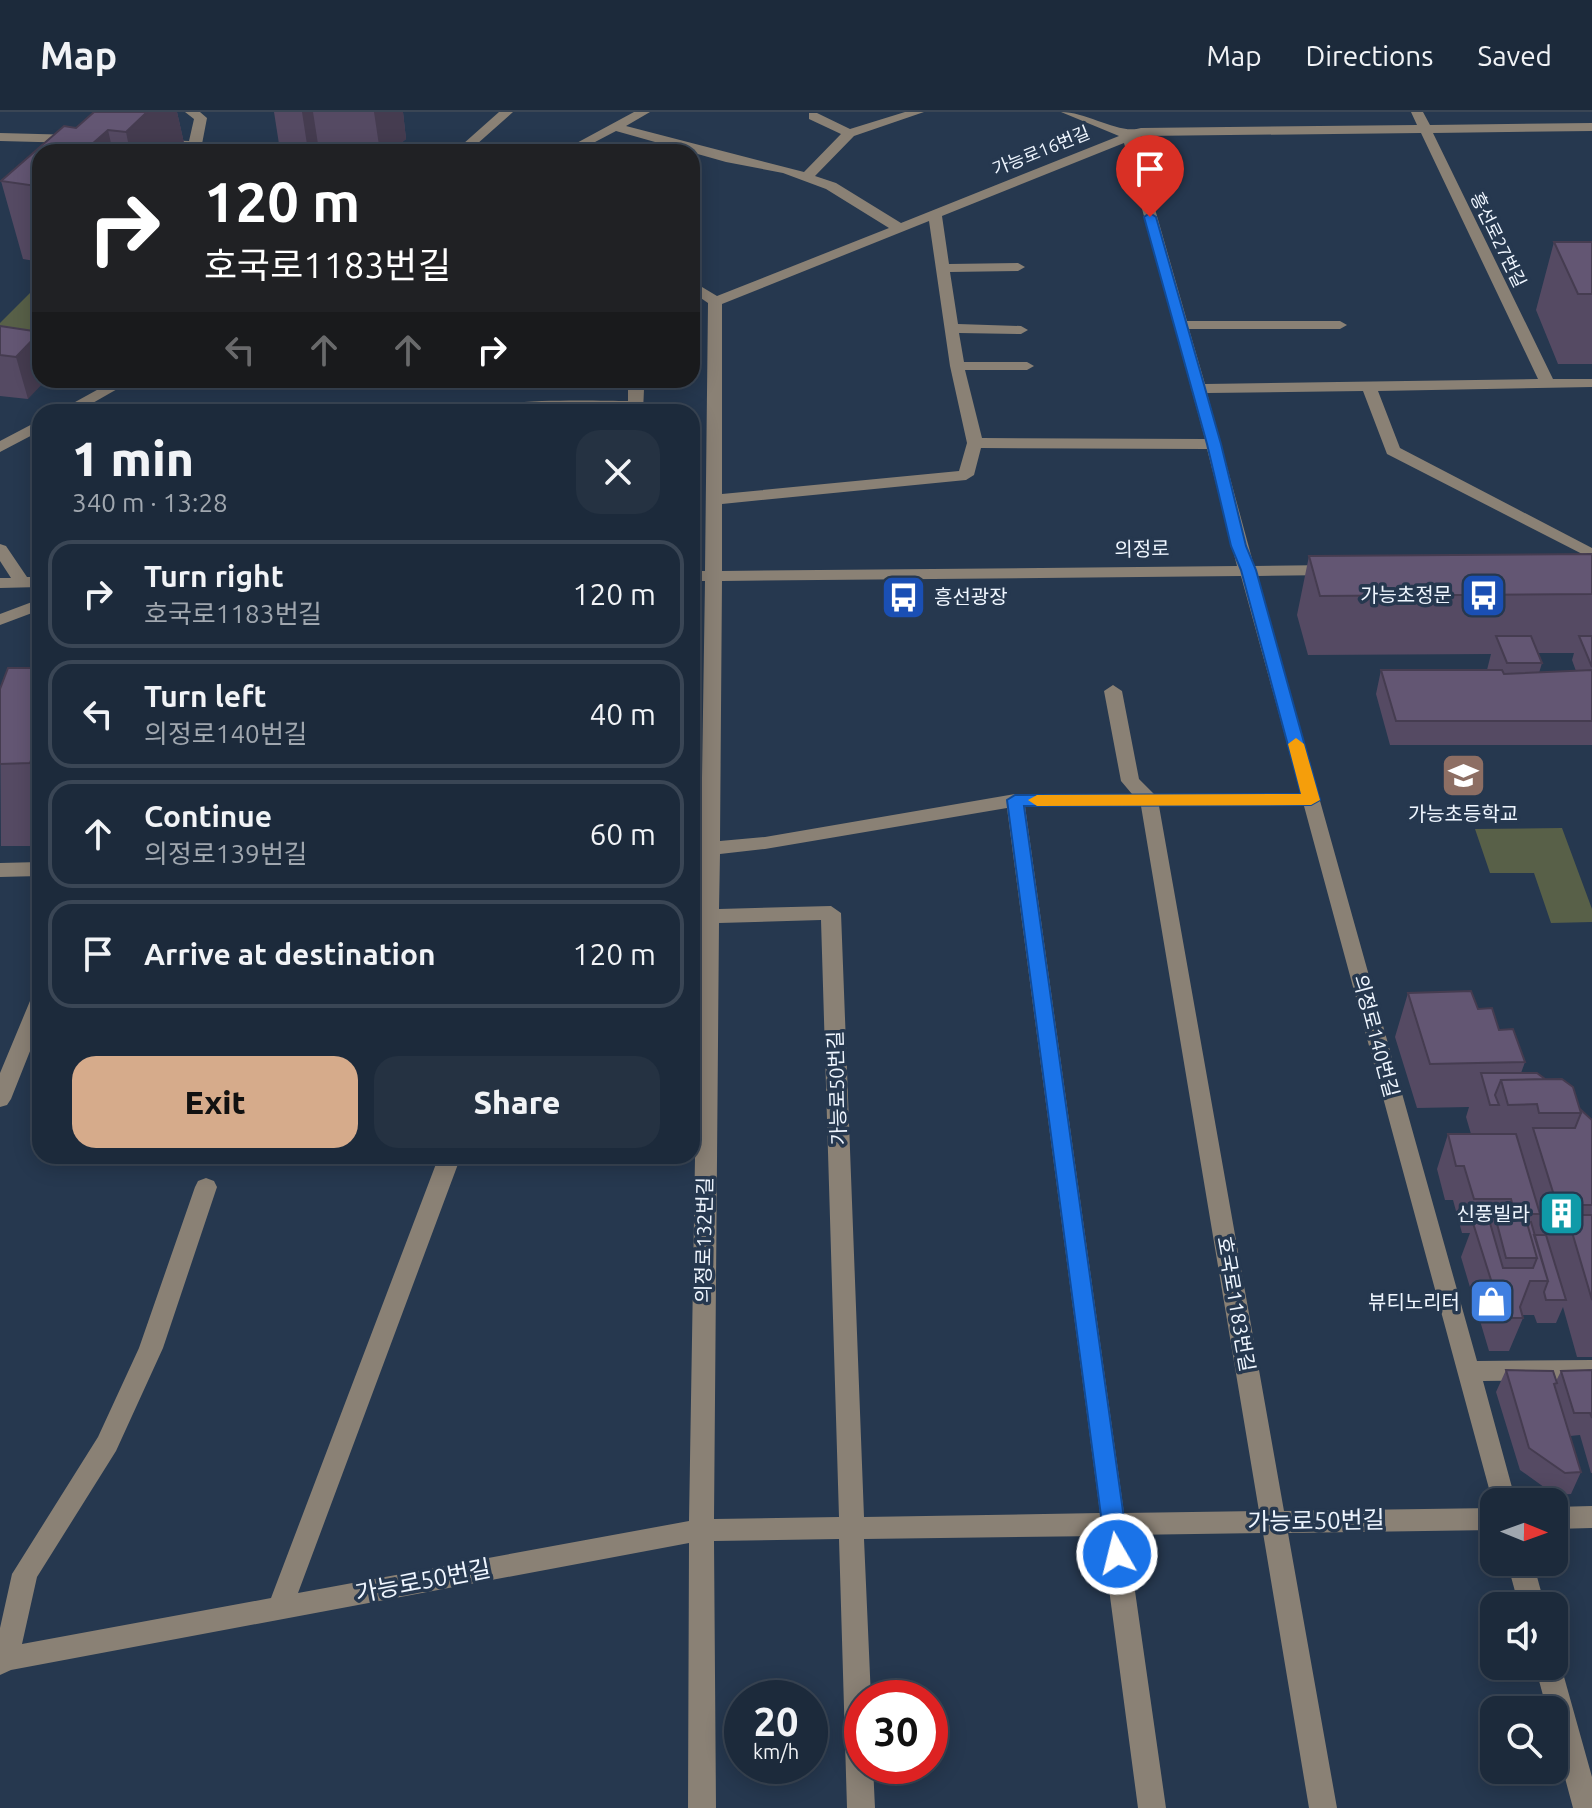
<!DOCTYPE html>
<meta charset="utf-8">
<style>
:root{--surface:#1c2a3b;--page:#253242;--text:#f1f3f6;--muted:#a0a7af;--line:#3a4655;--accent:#d6ab8b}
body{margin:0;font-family:Ubuntu,"Noto Sans KR",sans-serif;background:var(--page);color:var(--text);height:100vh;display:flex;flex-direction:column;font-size:30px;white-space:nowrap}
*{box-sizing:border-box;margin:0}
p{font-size:26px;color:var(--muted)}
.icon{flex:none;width:44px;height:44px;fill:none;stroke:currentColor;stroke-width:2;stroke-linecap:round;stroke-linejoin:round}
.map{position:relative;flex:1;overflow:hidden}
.side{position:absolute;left:32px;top:292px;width:668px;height:760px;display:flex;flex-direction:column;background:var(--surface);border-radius:24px;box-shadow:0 4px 20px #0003,0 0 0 2px var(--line)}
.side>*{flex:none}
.top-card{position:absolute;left:32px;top:32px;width:668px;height:244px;border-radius:24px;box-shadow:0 4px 20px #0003,0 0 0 2px var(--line);background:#202124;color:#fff;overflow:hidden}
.needle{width:52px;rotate:91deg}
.fabs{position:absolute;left:1480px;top:1376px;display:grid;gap:16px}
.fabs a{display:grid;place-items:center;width:88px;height:88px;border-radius:16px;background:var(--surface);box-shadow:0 4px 20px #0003,0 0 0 2px var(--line);font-size:40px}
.speed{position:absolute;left:724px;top:1568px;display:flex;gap:16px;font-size:40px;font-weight:700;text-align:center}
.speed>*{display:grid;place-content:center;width:104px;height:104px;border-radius:50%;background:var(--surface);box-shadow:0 4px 20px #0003,0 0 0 2px var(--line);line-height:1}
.speed small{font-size:20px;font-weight:400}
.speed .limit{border:12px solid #d22;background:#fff;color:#111}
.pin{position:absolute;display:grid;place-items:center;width:68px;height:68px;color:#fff;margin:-82px -34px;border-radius:50% 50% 50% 0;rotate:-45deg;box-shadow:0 0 8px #0007}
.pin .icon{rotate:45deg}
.me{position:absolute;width:88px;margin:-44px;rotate:352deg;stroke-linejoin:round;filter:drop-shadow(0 0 6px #0008)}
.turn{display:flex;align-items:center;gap:28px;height:168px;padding:0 40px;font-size:36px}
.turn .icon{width:104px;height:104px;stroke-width:2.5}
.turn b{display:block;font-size:56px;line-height:68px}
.lanes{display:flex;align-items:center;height:76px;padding:0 40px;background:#0003;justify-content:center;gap:40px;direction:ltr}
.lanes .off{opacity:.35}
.round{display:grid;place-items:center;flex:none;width:84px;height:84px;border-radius:24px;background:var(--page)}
.summary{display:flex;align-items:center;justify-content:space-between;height:136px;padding:0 40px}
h1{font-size:48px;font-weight:800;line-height:60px}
.action{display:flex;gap:16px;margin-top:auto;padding:16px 40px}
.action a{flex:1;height:92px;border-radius:24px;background:var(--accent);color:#111;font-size:32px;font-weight:800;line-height:92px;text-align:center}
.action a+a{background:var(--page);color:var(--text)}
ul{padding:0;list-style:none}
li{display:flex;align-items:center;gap:24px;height:108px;margin:0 16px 12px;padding:0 24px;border:4px solid var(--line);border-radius:24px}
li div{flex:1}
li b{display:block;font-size:30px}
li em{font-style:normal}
header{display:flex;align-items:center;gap:48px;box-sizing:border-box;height:112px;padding:0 40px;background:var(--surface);border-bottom:2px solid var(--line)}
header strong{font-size:38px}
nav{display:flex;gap:44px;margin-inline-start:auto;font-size:28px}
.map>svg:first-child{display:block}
.green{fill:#586048}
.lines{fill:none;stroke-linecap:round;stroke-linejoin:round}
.minor{fill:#8a8175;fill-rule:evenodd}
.wall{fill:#554a63;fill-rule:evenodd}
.shaded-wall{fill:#453c50}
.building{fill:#635673;stroke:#453c50;stroke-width:2}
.route{fill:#1a73e8;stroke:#114b97;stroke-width:2}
.slow{fill:#f59e0b}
.labels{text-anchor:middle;stroke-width:7;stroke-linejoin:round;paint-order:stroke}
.far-street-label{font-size:18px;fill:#eff6ff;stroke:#26384f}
.street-label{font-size:20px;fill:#eff6ff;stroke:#26384f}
.poi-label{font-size:20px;fill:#eff6ff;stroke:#26384f;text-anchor:end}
.near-street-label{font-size:24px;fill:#eff6ff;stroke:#26384f}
</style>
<header>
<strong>Map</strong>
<nav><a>Map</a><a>Directions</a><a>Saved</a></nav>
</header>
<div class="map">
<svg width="1592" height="1696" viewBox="0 0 1592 1696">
<rect width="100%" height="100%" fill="#26384f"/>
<path class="green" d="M33,178L40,180V229L0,223V211Z
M1562,716L1592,797V810L1551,811L1534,761H1490L1475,717Z"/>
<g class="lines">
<path class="minor" d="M185,0H200L207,6L202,32L211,40L160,36L154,32L160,28L189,29L194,7Z
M499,0H513L468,40H454Z
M634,0H650L626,14L804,60L841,22L809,7V1H817L850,17L905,0H924L854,24L815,64L836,71L901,111L1119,24L1061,0C1088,0 1119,23 1141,16L1417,13L1411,0H1423L1430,13L1592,11V19L1433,21L1553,267H1592V275L1378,279L1400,336L1592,436V447L1387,342L1363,279L1207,281L1254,454L1332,453L1340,458L1332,463L1257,464L1477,1249L1592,1248V1268L1483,1269L1516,1390H1494V1395L1304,694H1159L1284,1399L1494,1396V1418L1288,1421L1337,1696H1309L1263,1421L1127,1423L1166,1696H1138L1102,1424L864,1427L871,1586H862V1654H873L875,1696H847L839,1427L714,1429L716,1696H688L689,1431L11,1558L0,1563V1516L12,1462L98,1325L139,1236L195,1075L198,1069L206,1066L214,1069L217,1075L163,1236L116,1339L37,1465L22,1532L271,1486L439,1044H461L298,1481L689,1409L700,744L692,745V731H701L705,469H692V459H705L708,191L692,180V169L717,184L889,116L826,77L783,61L726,50L616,19L576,40H560ZM1421,21L1538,267L1205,272L1189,217H1340L1347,213L1340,209H1187L1135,27L1143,24ZM1124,31L1205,327L982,326L965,258H1027L1034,254L1027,250H964L959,221L1021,222L1028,218L1021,214L958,212L950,160L1018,159L1025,155L1018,151L949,152L942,104ZM929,109L950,254L967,331L959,359L722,382V192ZM981,336L1207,337L1237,454L722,459V392L966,368L974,363ZM1241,464L1301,682H1154L1139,667L1122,579L1113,573L1104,579L1121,669L1132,682H1015L765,725L720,729L722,469ZM1025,694H1141L1259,1399L1124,1401ZM1007,696L1100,1401L864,1405L841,801L831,794L719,797L720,742L765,737ZM821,808L839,1405L714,1407L719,811Z
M0,21L76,23L82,27L76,31L0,29Z
M115,268H133L77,300H57Z
M625,268H639L644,277L643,300H478C497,285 599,289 628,289V277Z
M40,308V319L0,340V329Z
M0,432L6,434L27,465H40V475L0,476V466H11L0,449Z
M40,487V498L0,513V502Z
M40,750V764L0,765V751Z
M40,882V914L11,987L7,993L0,995V961L30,889L33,884Z
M1592,1394V1416L1554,1417V1395Z
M1507,1450H1533L1545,1494H1519Z
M1554,1544L1561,1554L1592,1665V1696H1573L1554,1625V1598H1547L1535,1554H1554Z"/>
</g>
<path class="wall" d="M94,0H177L186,40H40V150L23,147L1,69L64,14L76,16Z
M274,0H403L406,27L390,40H352L318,32L308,39L279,32Z
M1554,130H1592V252H1558L1536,198Z
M0,214L40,220L28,287L0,284Z
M1592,442V633H1390L1376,582L1381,558H1487L1491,542L1308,543L1297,503L1309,444ZM1538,541H1574L1572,548L1576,559L1539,561L1542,551Z
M40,556V734H1L0,577Z
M1408,881L1478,897L1499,918L1525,950L1521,961L1580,997L1592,1008V1245H1577L1563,1195L1556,1211H1537L1534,1203H1522L1523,1206L1509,1239H1489L1461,1145L1470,1121H1462L1453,1088H1445L1437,1057L1448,1022H1471L1466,1005L1469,995L1417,996L1395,925Z
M1506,1258L1556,1269L1561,1259L1592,1258V1361H1591L1580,1323L1570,1324L1581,1360L1571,1382L1555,1383L1520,1358L1496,1280Z"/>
<path class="shaded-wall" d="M147,0H177L186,40H130L126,20Z
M302,0H313L318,32L308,39Z
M374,0H403L406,27L390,40H380Z
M108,18L113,40H83Z
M40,70V91L36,74Z
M40,220V268H46L28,287L16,245Z
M40,624V681L30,651Z"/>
<path class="building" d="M94,0H147L126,20L108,18L83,40H40V70L36,74L1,69L64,14L76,16Z
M1554,130H1592V182H1578Z
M0,214L40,220L16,245L0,243Z
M1592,442V482L1320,484L1309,444Z
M1496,524H1531L1542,551H1507Z
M1579,524H1592V555Z
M8,556H40V624L30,651L0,652V577Z
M1381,558H1502L1504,562L1592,558V609H1396Z
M1471,879L1478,897L1492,896L1499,918L1513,917L1525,950L1430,952L1408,881Z
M1481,961H1537L1545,967L1501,968L1495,983L1499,993H1490Z
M1562,967L1573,975L1581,1001H1539L1537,992L1508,993L1501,968Z
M1580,997L1592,1008V1093H1557L1533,1016H1575L1581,1001Z
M1448,1022H1516L1540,1102H1515L1511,1087H1474L1464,1054H1456Z
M1567,1103H1592V1188Z
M1495,1104H1525L1537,1146H1506Z
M1531,1110L1548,1169H1530L1520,1195L1523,1206H1503L1473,1111H1490L1503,1156H1533L1537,1146L1527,1111Z
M1534,1123H1546L1566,1188H1546L1544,1180L1548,1169Z
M1506,1258L1553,1259L1557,1271L1554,1272L1581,1360L1565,1361L1529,1336Z
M1592,1258V1306L1590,1301H1574L1561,1259Z"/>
<path class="route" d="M1150,101L1156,105L1221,332L1246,434L1256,458L1320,688L1311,693L1024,694L1129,1442L1125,1449L1117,1452L1109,1449L1106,1442L1007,688L1015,683L1301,682L1241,458L1231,434L1207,332L1144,105Z"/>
<path class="slow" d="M1296,626L1304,632L1320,688L1311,693L1037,694L1028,688L1037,683L1301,682L1288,632Z"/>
<defs>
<symbol id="bus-square" viewBox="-11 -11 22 22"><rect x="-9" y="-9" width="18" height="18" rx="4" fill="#1a4fb4" stroke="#26384f"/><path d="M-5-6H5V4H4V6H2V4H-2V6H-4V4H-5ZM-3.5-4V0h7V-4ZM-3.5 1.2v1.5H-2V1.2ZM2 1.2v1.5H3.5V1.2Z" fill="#fff"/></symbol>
<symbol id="school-square" viewBox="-11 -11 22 22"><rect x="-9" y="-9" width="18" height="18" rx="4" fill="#8d6e63" stroke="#26384f"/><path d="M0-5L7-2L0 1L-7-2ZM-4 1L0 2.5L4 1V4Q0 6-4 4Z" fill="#fff"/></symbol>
<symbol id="building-square" viewBox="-11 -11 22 22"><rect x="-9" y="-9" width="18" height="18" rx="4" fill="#0f9aa8" stroke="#26384f"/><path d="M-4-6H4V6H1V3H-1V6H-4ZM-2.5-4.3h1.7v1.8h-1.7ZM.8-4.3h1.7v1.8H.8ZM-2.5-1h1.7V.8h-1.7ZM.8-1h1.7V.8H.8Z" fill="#fff"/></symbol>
<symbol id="shop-square" viewBox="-11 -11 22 22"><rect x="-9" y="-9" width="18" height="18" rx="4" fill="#3f7fe0" stroke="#26384f"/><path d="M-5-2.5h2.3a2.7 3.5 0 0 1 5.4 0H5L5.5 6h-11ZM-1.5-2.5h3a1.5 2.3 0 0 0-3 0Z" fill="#fff"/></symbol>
</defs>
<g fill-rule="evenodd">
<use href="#bus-square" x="1458" y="458" width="51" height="51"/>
<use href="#bus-square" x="878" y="460" width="51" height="51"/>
<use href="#school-square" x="1438" y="638" width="51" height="51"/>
<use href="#building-square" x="1536" y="1076" width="51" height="51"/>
<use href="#shop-square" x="1466" y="1164" width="51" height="51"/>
</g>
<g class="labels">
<g class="far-street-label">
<text transform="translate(1041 39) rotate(-22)" y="6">가능로16번길</text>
<text transform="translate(1498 128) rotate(64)" y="6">흥선로27번길</text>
</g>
<g class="street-label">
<text transform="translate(1142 437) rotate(-1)" y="7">의정로</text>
<text transform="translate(1376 924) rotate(75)" y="7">의정로140번길</text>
<text transform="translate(837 976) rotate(-92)" y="7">가능로50번길</text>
<text transform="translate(704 1128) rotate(-89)" y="7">의정로132번길</text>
<text transform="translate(1236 1192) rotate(80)" y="7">호국로1183번길</text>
</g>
<g class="poi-label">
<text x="1452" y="490">가능초정문</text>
<text x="934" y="492" text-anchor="start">흥선광장</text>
<text x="1463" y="709" text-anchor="middle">가능초등학교</text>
<text x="1530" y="1109">신풍빌라</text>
<text x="1460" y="1197">뷰티노리터</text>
</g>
<g class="near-street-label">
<text transform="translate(1316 1409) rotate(-1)" y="8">가능로50번길</text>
<text transform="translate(423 1469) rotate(-11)" y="8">가능로50번길</text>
</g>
</g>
</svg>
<div class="fabs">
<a><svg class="needle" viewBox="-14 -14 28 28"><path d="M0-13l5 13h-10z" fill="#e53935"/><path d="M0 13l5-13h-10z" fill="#a0a7af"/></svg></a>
<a><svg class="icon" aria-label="sound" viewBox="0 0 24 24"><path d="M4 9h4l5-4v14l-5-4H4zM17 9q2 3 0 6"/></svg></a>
<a><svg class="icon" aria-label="search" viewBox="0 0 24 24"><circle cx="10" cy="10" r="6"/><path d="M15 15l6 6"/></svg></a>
</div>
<div class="speed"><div>20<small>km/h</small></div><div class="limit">30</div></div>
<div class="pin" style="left:1150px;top:105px;background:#d93025"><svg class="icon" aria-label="arrive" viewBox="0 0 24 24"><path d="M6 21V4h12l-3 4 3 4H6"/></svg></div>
<svg class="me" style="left:1117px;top:1442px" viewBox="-20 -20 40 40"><circle r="17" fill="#1a73e8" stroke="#fff" stroke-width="3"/><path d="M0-11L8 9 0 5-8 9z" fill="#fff"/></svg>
<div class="top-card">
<div class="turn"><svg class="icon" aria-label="right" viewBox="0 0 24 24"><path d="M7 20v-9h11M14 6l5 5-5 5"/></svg><div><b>120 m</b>호국로1183번길</div></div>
<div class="lanes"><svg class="icon off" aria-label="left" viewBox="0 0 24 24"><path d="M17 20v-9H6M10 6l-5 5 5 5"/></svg><svg class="icon off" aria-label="ahead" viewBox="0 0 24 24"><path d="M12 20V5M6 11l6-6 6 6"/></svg><svg class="icon off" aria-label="ahead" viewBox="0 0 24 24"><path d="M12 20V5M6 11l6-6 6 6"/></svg><svg class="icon" aria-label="right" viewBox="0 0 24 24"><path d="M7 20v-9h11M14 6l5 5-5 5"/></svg></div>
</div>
<section class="side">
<div class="summary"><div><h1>1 min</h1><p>340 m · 13:28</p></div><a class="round"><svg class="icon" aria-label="close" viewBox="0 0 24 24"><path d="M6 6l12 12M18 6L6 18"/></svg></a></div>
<ul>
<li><svg class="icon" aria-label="right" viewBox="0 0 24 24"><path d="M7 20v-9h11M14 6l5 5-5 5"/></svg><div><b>Turn right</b><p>호국로1183번길</p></div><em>120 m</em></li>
<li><svg class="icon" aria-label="left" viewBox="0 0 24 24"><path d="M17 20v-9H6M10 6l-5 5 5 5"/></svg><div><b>Turn left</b><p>의정로140번길</p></div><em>40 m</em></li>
<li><svg class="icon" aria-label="ahead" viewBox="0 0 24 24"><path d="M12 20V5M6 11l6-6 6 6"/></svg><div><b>Continue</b><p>의정로139번길</p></div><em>60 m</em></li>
<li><svg class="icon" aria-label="arrive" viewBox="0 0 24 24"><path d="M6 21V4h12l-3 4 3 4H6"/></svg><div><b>Arrive at destination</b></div><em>120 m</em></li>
</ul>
<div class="action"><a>Exit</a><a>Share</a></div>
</section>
</div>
